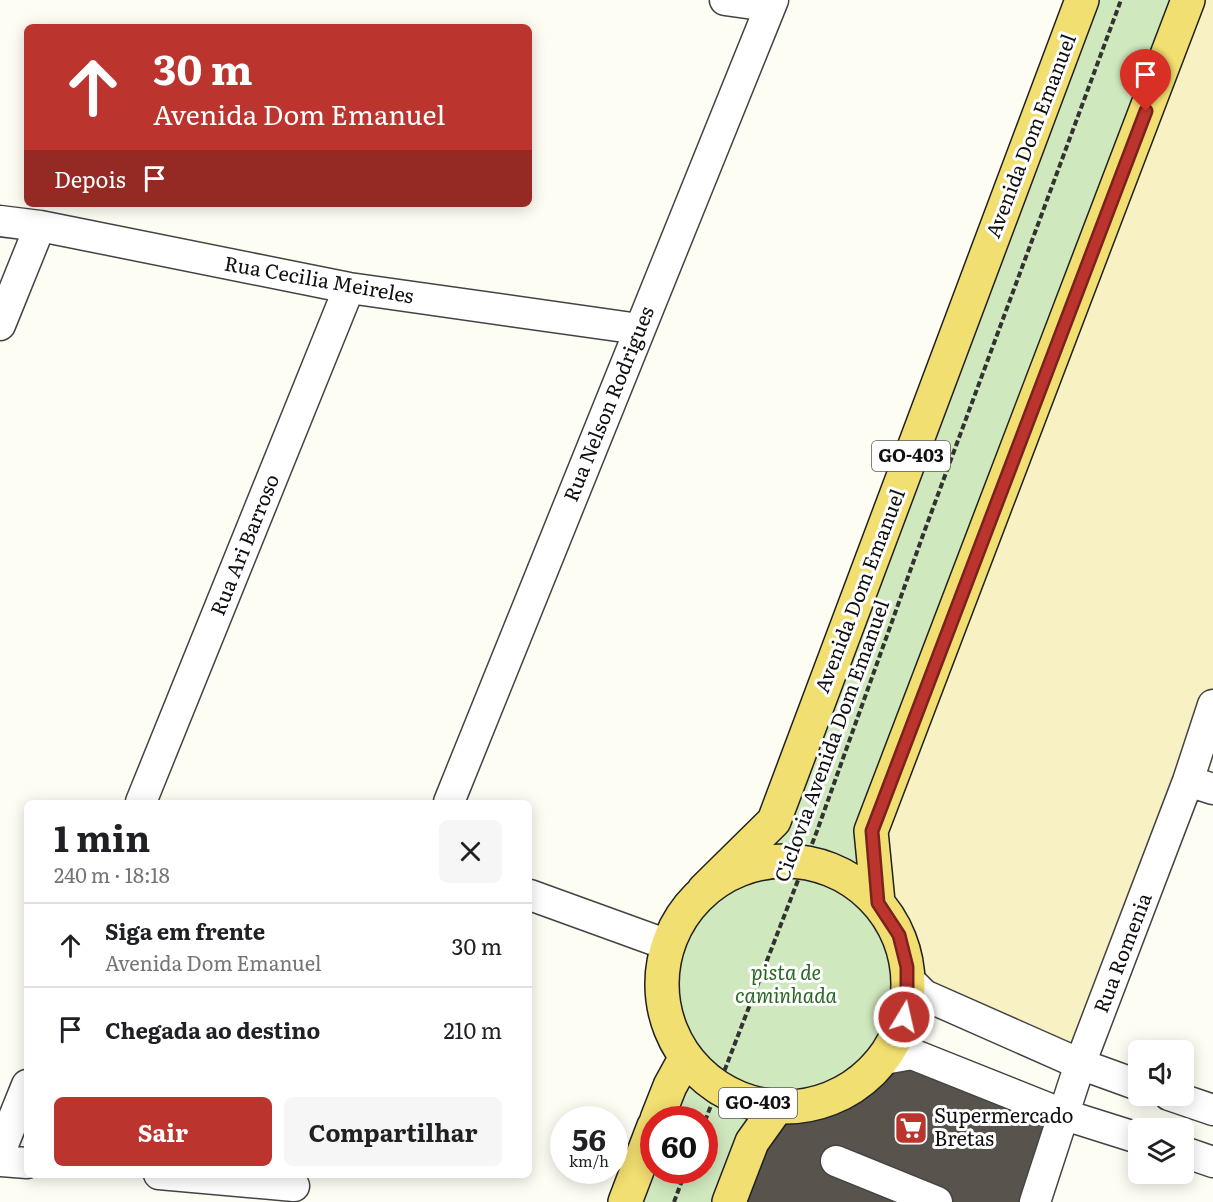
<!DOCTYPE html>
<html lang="pt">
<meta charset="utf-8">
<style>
:root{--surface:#fff;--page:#f6f6f6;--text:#202124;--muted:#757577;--line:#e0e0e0;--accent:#bb352e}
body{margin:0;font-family:Literata,serif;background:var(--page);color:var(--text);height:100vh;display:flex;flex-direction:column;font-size:22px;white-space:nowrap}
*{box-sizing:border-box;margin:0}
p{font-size:20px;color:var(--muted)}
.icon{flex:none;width:33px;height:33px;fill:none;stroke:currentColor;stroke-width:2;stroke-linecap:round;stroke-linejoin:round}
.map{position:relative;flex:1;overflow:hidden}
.sheet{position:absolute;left:24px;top:800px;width:508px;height:378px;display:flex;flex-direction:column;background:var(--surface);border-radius:9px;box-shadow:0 3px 15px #0003}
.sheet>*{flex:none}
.guide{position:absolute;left:24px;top:24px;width:508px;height:183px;border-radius:9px;box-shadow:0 3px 15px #0003;background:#bb352e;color:#fff;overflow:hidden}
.controls{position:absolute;left:1128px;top:1040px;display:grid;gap:12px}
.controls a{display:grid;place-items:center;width:66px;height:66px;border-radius:9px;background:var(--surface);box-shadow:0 3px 15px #0003;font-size:30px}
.speed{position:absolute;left:550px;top:1106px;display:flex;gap:12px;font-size:30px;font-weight:700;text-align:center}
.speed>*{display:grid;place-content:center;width:78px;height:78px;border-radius:50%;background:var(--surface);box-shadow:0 3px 15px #0003;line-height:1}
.speed small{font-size:15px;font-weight:400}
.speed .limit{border:9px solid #d22;background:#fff;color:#111}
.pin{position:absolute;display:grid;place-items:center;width:51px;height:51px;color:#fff;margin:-62px -26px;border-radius:50% 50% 50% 0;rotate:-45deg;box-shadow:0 0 6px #0007}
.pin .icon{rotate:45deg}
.me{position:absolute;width:66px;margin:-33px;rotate:9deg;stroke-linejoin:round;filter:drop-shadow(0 0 4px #0008)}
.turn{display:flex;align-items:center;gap:21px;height:126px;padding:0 30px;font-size:27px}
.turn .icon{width:78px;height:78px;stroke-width:2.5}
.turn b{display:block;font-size:42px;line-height:51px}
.then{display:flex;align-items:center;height:57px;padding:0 30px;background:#0003;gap:12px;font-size:22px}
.round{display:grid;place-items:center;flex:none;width:63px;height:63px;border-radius:9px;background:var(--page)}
.overview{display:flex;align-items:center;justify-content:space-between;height:102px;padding:0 30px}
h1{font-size:36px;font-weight:700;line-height:45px}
.cta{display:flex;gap:12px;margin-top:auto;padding:12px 30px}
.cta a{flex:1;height:69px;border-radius:9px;background:var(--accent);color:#fff;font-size:24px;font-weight:700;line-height:69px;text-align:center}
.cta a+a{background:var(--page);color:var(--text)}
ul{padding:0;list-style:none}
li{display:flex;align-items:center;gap:18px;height:84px;padding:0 30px;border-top:2px solid var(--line)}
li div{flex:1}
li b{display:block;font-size:22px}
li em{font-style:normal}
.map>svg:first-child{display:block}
.green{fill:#d0e8be}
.sand{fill:#f8f1c3}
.building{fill:#59534d}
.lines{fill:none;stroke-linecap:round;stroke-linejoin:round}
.minor-casing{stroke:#434343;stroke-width:33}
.major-casing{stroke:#212121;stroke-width:36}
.path{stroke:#323232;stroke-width:4;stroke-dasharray:6 3;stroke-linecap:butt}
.minor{stroke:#fff;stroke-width:30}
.major{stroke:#f2df71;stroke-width:33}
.route-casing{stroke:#7a221e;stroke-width:15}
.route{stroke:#bb352e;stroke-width:10}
.labels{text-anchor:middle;stroke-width:6;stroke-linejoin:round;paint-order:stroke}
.shield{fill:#fff;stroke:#585858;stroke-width:1.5}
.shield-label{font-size:18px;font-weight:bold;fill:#101010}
.street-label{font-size:20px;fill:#101010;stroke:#fff}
.park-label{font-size:20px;font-style:italic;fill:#2a6623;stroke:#fff}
.poi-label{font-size:20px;fill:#101010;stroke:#fff;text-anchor:start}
</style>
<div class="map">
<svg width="1213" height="1202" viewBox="0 0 1213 1202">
<rect width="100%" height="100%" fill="#fefdf4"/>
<path class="green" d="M1083,0H1188L878,902L899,935L904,951L909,980L907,1005L900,1029L884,1059L867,1077L840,1095L810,1105L728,1202H625L654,1170H705V1119H657L686,1057L666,1013L664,960L679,920L704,890L774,821Z"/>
<path class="sand" d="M1188,0H1213V689L1080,1064L909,980L904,951L899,935L878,902L871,831Z"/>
<path class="building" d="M884,1059L1065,1115L1035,1202H729L777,1107L810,1105L840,1095L867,1077Z"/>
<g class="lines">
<defs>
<path id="minor" d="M725,0L769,6
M0,221L40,226L349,288L639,329
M0,325L40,226
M1188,781L1213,789
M141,802L349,288
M449,802L773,0
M530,895L668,945
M909,980L924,995L1080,1064L1138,1085
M884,1059L912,1054L1065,1115L1138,1138
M1169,1095L1213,1110
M0,1152L27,1085
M1184,1152L1213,1162
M0,1161L27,1163
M836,1161L937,1202
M159,1174L294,1186
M1035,1202L1080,1064L1188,781L1213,705"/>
<path id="major" d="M662 984a123 123 0 1 1 246 0a123 123 0 1 1-246 0Z
M704,890L774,821L1082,0
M878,902L871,831L1188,0
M657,1119L670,1086L686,1057
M625,1202L654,1126
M729,1202L752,1142L777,1107"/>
</defs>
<use href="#minor" class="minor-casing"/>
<use href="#major" class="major-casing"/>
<path class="path" d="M705,1121L817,831L923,535L1121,0
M674,1202L686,1170"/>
<use href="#minor" class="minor"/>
<use href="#major" class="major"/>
</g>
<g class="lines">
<defs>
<path id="route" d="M904,1017L907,1005V967L899,935L878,903L872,831L1146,111"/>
</defs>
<use href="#route" class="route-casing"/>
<use href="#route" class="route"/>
</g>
<defs>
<symbol id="supermarket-square" viewBox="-11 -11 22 22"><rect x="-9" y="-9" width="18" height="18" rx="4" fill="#bb352e" stroke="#fff"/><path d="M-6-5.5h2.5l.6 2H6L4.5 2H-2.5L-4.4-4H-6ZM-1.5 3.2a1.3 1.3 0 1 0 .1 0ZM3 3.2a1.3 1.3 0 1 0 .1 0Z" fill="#fff"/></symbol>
</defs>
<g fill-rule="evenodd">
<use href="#supermarket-square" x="892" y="1109" width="38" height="38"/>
</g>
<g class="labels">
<g class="shield">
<rect x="872" y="441" width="78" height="30" rx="4.5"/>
<rect x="719" y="1088" width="78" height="30" rx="4.5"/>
</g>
<g class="shield-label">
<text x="911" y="462">GO-403</text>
<text x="758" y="1109">GO-403</text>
</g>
<g class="street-label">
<text transform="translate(1031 136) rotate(-69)" y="7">Avenida Dom Emanuel</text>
<text transform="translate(319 280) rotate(10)" y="7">Rua Cecilia Meireles</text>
<text transform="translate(609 404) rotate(-68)" y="7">Rua Nelson Rodrigues</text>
<text transform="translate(245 545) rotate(-68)" y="7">Rua Ari Barroso</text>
<text transform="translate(860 591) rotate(-69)" y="7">Avenida Dom Emanuel</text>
<text transform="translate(832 741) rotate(-70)" y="7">Ciclovia Avenida Dom Emanuel</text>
<text transform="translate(1123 953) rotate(-69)" y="7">Rua Romenia</text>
</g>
<g class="park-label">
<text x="786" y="980">pista de<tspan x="786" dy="23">caminhada</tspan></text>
</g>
<g class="poi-label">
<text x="934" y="1123">Supermercado<tspan x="934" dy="23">Bretas</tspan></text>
</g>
</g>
</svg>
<div class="controls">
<a><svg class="icon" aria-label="sound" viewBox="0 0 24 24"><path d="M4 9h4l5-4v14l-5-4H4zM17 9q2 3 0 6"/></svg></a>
<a><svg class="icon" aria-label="layers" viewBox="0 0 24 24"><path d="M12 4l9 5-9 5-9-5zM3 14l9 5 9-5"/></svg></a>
</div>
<div class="speed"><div>56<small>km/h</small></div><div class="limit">60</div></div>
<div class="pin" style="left:1146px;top:111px;background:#d93025"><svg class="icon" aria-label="arrive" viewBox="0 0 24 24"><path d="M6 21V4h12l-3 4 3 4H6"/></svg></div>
<svg class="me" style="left:904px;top:1017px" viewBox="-20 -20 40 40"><circle r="17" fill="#bb352e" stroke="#fff" stroke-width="3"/><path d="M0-11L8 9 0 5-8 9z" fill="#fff"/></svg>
<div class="guide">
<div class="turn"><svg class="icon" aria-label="ahead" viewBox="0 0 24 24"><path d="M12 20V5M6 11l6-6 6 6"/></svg><div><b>30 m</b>Avenida Dom Emanuel</div></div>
<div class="then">Depois<svg class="icon" aria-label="arrive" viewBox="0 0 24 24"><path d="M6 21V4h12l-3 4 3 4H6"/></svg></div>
</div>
<section class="sheet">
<div class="overview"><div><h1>1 min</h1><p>240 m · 18:18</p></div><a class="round"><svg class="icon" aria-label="close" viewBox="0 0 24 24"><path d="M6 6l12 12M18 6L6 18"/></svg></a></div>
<ul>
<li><svg class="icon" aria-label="ahead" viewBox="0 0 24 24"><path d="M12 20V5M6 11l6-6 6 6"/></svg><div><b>Siga em frente</b><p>Avenida Dom Emanuel</p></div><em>30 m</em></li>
<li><svg class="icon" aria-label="arrive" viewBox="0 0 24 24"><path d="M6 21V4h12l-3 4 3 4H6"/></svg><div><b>Chegada ao destino</b></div><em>210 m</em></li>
</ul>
<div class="cta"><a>Sair</a><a>Compartilhar</a></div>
</section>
</div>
